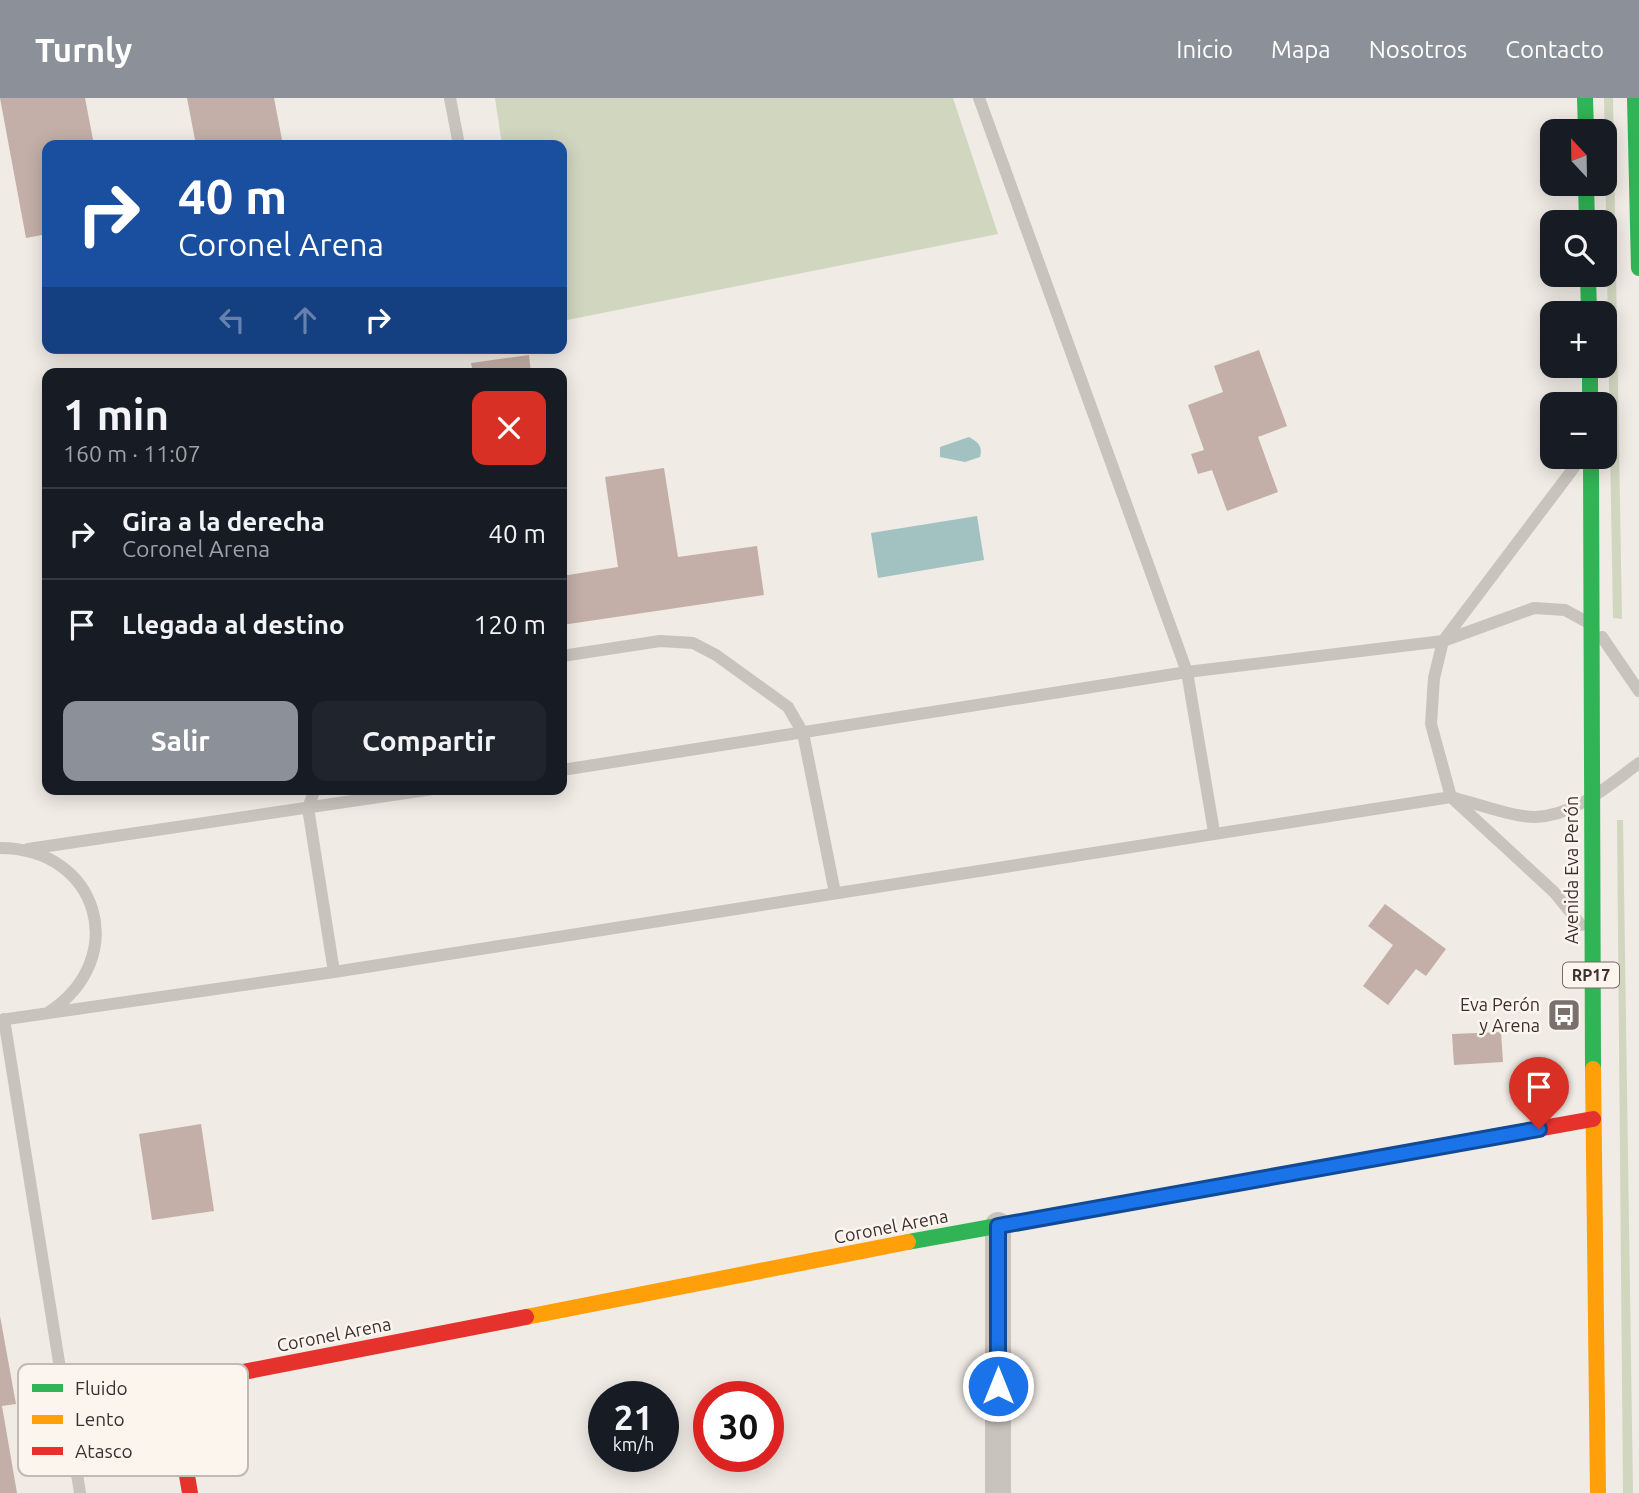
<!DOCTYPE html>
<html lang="es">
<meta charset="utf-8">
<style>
:root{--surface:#171b24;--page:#20242c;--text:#f1f3f6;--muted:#9ea1a6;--line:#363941;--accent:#8c9099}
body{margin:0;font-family:Ubuntu,sans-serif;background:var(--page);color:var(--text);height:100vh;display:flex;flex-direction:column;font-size:26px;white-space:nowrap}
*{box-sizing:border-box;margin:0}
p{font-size:23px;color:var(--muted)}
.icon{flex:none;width:38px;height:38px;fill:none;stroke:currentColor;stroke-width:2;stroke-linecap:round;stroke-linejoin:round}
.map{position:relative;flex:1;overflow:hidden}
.details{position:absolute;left:42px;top:270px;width:525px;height:427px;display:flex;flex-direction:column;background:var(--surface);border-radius:14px;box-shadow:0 4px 18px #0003}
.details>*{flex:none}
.guide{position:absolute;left:42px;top:42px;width:525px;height:214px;border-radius:14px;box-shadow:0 4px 18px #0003;background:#1a4fa0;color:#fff;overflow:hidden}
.needle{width:46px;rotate:338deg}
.fabs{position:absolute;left:1540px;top:21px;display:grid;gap:14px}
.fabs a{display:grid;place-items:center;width:77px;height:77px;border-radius:14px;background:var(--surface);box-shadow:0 4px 18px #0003;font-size:35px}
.speed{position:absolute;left:588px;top:1283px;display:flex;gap:14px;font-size:35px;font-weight:700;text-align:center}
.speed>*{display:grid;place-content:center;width:91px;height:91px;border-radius:50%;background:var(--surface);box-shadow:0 4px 18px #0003;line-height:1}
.speed small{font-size:18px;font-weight:400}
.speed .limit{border:10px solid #d22;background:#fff;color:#111}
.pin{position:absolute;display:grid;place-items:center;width:60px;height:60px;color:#fff;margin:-72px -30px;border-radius:50% 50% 50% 0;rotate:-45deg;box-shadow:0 0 7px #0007}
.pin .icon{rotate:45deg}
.me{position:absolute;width:77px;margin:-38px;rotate:0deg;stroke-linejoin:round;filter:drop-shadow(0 0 5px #0008)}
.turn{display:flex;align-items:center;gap:24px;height:147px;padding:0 21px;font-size:32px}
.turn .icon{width:91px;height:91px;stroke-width:2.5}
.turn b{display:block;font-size:49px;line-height:60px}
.lanes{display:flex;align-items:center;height:66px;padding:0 21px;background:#0003;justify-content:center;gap:35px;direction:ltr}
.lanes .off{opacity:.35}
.round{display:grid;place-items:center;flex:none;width:74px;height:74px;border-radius:14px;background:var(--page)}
.head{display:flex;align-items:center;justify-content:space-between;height:119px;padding:0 21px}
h1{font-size:42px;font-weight:700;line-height:52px}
.primary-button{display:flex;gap:14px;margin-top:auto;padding:14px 21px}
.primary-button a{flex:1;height:80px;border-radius:14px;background:var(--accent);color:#fff;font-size:28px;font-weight:700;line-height:80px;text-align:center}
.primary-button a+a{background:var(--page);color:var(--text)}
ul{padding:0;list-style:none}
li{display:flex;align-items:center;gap:21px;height:91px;padding:0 21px;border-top:2px solid var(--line)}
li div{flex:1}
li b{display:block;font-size:26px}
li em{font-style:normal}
header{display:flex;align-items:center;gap:42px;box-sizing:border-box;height:98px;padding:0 35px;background:var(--accent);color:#fff}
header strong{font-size:33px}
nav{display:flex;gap:38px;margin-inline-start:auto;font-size:24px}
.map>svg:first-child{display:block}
.green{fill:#d1d6bf}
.water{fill:#a1c2c1}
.building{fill:#c3afa7}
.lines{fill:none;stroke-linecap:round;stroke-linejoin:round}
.lane{stroke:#c9c3be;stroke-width:12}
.street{stroke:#c9c3be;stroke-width:26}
.fast{stroke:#30b455;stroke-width:16}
.slow{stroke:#ff9f0a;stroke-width:16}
.jam{stroke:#e5322d;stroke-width:16}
.route-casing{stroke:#114b97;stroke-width:18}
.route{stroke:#1a73e8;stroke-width:12}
.labels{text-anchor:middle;stroke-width:5;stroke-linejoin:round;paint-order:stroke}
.shield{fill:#fbf5ee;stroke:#756b66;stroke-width:2}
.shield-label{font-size:16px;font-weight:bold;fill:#3b302b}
.street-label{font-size:18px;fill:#3b302b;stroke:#fbf5ee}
.poi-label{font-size:18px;fill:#3b302b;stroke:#fbf5ee;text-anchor:end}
.key{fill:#fbf5ee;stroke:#c1bab4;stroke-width:2}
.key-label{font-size:19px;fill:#3b302b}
</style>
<header>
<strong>Turnly</strong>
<nav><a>Inicio</a><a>Mapa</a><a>Nosotros</a><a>Contacto</a></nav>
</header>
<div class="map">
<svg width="1639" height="1395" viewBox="0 0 1639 1395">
<rect width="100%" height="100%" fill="#f0ebe5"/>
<path class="green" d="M495,0H953L998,136L562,223V47H502Z
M1604,0H1613L1622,521L1613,520Z
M1617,722H1623L1633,1395H1623Z"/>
<path class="water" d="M969,339C978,344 983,348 980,359L965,364L940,359V349Z
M977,418L984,462L878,480L871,435Z"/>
<path class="building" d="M0,0H85L94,47H47V136L26,140Z
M187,0H274L283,47H196Z
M1259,252L1287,328L1258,339L1278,394L1227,413L1212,372L1198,376L1191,356L1204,352L1188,307L1223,294L1214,268Z
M529,257L531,275H473L471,265Z
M664,370L678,459L757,448L764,497L562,527V478L618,469L605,379Z
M1385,806L1446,851L1426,878L1416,871L1388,907L1363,888L1393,847L1368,828Z
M1501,934L1503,964L1454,967L1452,936Z
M201,1026L214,1113L152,1122L139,1036Z
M0,1218L16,1306L2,1308L17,1395H0Z"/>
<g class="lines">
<path class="lane" d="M450,0L459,47
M979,0L1187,574L1214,734
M1602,539L1639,593
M562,558L660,543L693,545L716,557L788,609L803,635L835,795
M562,672L1187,574L1443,543L1534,510L1565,512L1587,524
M315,691L308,710L334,874
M0,750C99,750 131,860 49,914
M28,751L433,691
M1581,827L1554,794L1451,699L1431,626L1434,580L1443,543L1582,359
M4,921L80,1395
M0,922L334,874L1451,699C1475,705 1512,719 1535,719C1575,718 1609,687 1639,665"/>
<path class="street" d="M998,1127V1395"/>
<path class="fast" d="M1585,0L1586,33
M1635,0L1639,170
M1586,86L1587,124
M1588,177L1589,215
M1590,268V306
M1591,359L1593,971
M908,1144L1269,1079"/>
<path class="slow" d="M1593,971L1598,1395
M526,1219L908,1144"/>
<path class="jam" d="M1269,1079L1593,1021
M190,1395L177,1319L180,1298L197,1283L526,1219"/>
</g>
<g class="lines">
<defs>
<path id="route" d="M998,1288V1128L1539,1031"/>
</defs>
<use href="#route" class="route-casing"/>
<use href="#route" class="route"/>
</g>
<defs>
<symbol id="bus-square" viewBox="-11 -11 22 22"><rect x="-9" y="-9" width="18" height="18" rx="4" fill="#7a716c" stroke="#fbf5ee"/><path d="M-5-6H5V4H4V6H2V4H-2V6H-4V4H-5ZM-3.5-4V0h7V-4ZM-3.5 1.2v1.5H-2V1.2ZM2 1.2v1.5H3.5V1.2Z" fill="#fff"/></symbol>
</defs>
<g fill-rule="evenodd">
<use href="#bus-square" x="1545" y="898" width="38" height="38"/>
</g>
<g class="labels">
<rect class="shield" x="1563" y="864.5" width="56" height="25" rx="5"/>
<g class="shield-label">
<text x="1591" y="883">RP17</text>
</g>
<g class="street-label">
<text transform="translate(1572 772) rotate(-90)" y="6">Avenida Eva Perón</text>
<text transform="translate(891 1129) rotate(-11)" y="6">Coronel Arena</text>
<text transform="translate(334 1237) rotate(-11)" y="6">Coronel Arena</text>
</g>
<g class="poi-label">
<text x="1540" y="913">Eva Perón<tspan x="1540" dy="21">y Arena</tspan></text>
</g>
</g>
<rect x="18" y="1266" width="230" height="112" rx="10" class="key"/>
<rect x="32" y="1286" width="31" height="8" fill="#30b455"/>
<rect x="32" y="1317" width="31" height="9" fill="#ff9f0a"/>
<rect x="32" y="1349" width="31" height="8" fill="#e5322d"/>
<g class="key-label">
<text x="75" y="1297">Fluido</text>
<text x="75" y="1328">Lento</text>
<text x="75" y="1360">Atasco</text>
</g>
</svg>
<div class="fabs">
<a><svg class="needle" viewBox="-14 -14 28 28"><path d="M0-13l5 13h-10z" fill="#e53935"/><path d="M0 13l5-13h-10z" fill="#9ea1a6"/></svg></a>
<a><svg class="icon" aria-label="search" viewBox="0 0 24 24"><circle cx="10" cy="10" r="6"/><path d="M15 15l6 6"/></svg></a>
<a>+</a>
<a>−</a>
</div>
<div class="speed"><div>21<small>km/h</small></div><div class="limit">30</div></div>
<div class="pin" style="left:1539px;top:1031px;background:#d93025"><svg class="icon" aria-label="arrive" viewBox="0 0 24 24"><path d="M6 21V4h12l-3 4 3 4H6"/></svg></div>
<svg class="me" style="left:998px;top:1288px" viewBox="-20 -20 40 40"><circle r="17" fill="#1a73e8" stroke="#fff" stroke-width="3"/><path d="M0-11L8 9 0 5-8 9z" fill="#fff"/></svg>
<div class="guide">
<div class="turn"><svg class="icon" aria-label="right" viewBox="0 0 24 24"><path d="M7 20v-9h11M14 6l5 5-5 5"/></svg><div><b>40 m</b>Coronel Arena</div></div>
<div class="lanes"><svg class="icon off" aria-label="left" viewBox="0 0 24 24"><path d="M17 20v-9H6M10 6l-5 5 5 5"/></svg><svg class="icon off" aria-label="ahead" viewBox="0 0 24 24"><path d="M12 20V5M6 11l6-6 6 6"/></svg><svg class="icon" aria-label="right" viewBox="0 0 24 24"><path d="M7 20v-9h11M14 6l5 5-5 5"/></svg></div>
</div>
<section class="details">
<div class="head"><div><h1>1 min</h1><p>160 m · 11:07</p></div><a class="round" style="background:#d93025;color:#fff"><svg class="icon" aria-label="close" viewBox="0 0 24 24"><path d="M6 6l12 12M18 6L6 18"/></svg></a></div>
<ul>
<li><svg class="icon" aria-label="right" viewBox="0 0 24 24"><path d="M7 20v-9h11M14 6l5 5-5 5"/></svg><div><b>Gira a la derecha</b><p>Coronel Arena</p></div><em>40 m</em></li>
<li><svg class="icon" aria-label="arrive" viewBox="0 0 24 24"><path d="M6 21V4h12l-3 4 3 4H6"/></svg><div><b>Llegada al destino</b></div><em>120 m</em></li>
</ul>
<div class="primary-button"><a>Salir</a><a>Compartir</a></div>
</section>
</div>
